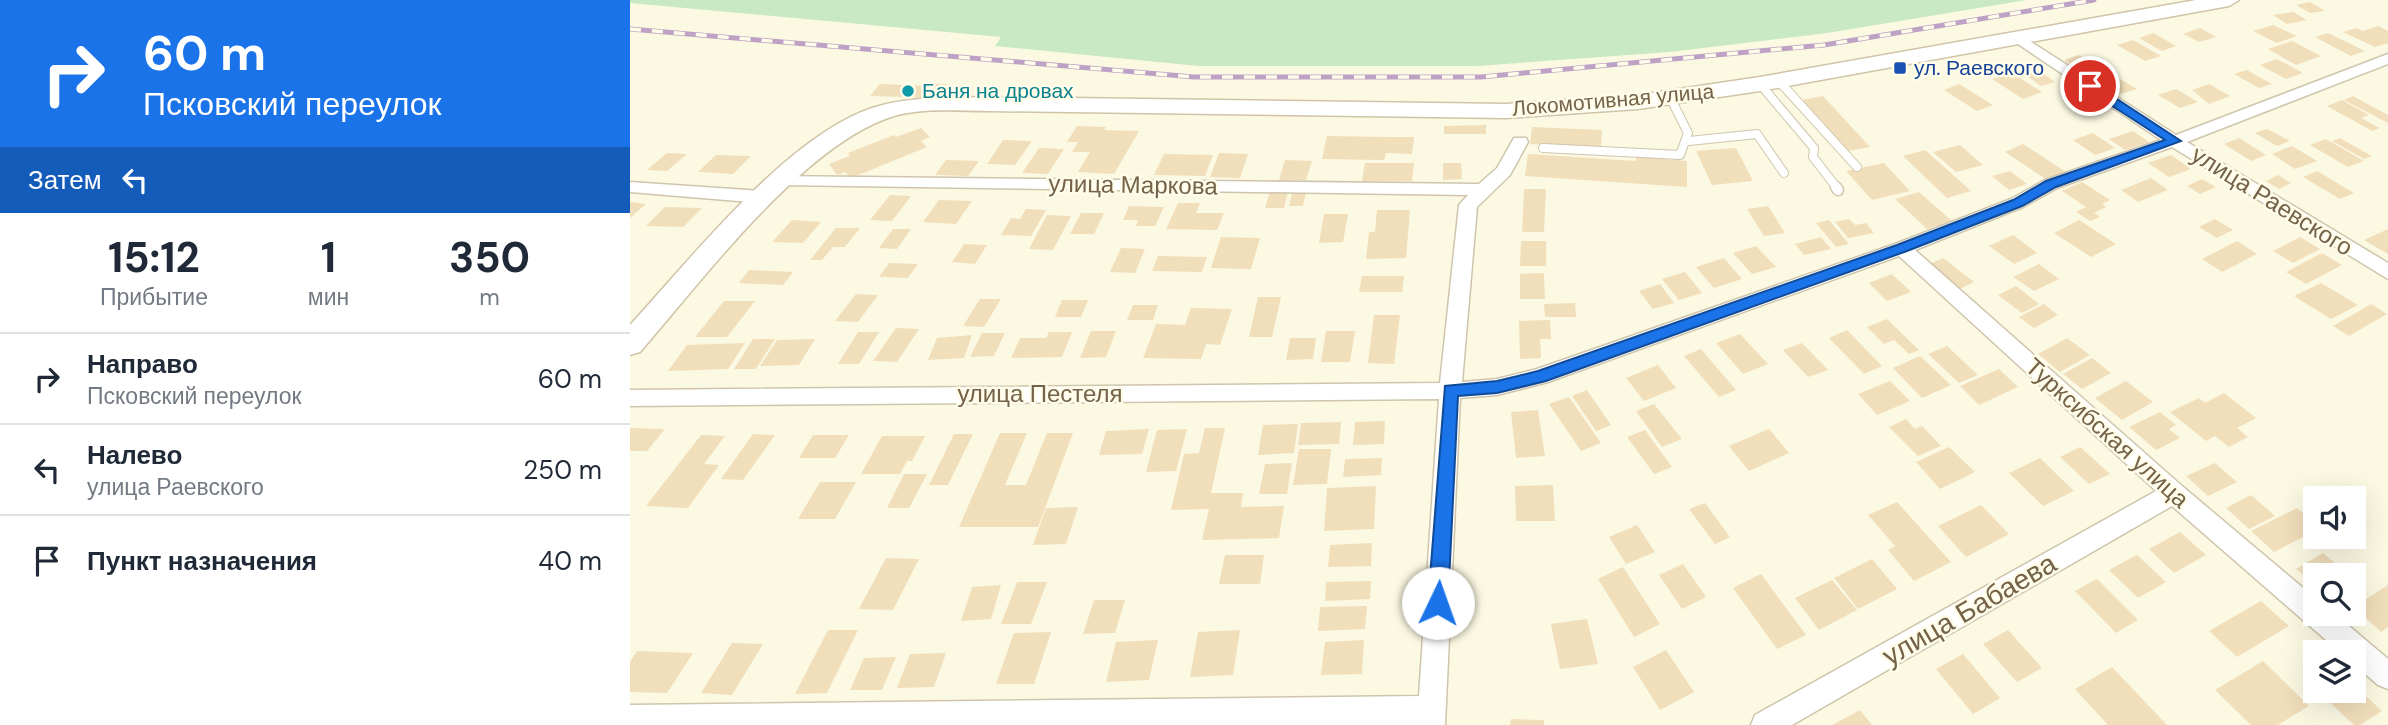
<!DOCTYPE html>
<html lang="ru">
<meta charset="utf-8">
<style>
:root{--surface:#fff;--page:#f6f6f7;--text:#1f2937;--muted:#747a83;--line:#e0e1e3}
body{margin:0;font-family:"DM Sans",sans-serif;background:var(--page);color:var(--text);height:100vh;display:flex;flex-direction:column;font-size:26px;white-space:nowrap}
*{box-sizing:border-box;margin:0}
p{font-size:23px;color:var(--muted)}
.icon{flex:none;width:38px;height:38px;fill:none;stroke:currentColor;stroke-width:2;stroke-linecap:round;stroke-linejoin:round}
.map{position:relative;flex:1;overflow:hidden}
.sheet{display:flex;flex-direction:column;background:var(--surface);width:630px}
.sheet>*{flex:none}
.banner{background:#1a73e8;color:#fff;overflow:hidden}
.buttons{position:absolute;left:1673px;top:486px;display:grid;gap:14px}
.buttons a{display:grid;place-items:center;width:63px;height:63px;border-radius:0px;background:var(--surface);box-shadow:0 7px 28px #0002;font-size:35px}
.pin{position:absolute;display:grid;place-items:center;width:60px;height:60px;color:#fff;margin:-30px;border:4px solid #fff;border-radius:50%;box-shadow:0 2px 7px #0007}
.me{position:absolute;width:77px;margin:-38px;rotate:3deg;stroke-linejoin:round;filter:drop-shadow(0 0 5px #0008)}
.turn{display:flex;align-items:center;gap:24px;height:147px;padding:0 28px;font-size:32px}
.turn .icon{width:91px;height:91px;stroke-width:2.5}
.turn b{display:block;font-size:49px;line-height:60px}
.then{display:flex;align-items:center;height:66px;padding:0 28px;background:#0003;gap:14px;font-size:26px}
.eta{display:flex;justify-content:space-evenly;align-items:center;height:119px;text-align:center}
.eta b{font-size:42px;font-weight:700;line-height:49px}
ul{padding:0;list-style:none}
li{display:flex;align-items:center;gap:21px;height:91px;padding:0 28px;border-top:2px solid var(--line)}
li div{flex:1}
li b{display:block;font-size:26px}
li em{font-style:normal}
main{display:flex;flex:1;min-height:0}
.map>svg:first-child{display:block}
.green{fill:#c8e9c2}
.building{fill:#f1debb}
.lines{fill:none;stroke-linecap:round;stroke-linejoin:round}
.lane-far1-casing{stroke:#cfc5ad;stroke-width:10}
.lane-casing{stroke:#cfc5ad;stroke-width:13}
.street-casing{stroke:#cfc5ad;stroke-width:3}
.secondary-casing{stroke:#d0c4a7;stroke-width:3}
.lane-far1{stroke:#fff;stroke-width:8}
.lane{stroke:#fff;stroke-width:10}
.street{fill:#fff;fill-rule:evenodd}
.secondary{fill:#fff;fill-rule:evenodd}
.rail-casing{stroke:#bea2c5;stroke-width:5}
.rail{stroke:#fffce9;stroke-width:3.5;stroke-dasharray:11;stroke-linecap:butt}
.route{fill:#1a73e8;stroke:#114b97;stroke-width:2}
.transit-dot{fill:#1a4fb4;stroke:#fffce9;stroke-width:2.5}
.culture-dot{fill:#0f9aa8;stroke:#fffce9;stroke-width:2.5}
.labels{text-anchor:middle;stroke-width:5;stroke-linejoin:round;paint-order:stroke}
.far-transit-label{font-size:21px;fill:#164399;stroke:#fffce9;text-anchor:start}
.far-culture-label{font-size:21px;fill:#0d838f;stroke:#fffce9;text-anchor:start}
.far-street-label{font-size:21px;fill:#746349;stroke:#fffce9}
.street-label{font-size:24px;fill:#746349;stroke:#fffce9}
.near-street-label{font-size:28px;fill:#746349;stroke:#fffce9}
</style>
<main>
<section class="sheet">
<div class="banner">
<div class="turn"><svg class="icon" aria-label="right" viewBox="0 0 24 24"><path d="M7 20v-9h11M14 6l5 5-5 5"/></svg><div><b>60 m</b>Псковский переулок</div></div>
<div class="then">Затем<svg class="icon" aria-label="left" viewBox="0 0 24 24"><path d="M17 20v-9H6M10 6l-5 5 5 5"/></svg></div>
</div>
<div class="eta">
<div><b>15:12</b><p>Прибытие</p></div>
<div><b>1</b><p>мин</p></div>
<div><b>350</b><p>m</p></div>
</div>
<ul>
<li><svg class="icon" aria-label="right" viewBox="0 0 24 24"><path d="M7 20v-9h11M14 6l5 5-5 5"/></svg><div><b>Направо</b><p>Псковский переулок</p></div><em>60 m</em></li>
<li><svg class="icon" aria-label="left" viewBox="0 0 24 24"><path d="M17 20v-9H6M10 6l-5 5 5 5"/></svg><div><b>Налево</b><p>улица Раевского</p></div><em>250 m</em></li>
<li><svg class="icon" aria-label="arrive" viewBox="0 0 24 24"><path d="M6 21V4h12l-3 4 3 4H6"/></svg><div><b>Пункт назначения</b></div><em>40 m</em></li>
</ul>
</section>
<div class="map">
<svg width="1758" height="725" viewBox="0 0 1758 725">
<rect width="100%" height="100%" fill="#fcf9e3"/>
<path class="green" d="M0,0H1397L1197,33L1040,52L847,66H568L365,46L371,37L0,3Z"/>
<path class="building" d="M1680,2L1695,11L1680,13L1666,5Z
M1663,12L1677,20L1657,24L1643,15Z
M1643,25L1667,36L1647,43L1623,31Z
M1748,26L1758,31V43L1745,47L1713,32L1726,28L1733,31Z
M1570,28L1586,37L1569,42L1553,34Z
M1523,33L1546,46L1532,51L1509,38Z
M1698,33L1735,51L1721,56L1685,37Z
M1503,40L1531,56L1515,61L1487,45Z
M1662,41L1691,56L1666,65L1638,49Z
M1449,55L1470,68L1454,73L1434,60Z
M1647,59L1673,73L1656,79L1630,65Z
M1408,70L1425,82L1411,86L1394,74Z
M1617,70L1642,84L1629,88L1604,74Z
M1382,73L1412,92L1393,99L1362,79Z
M1485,76L1507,89L1490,94L1468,81Z
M300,83L317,84L305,98L240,96L250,84L297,86Z
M1329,84L1363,105L1347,111L1314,90Z
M1579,84L1600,96L1579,104L1562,90Z
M1546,89L1568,102L1550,108L1528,95Z
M1193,96L1240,147L1218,151L1171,100Z
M1723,96L1758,115V123L1714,100Z
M1712,100L1739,115L1731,118L1750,128L1742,131L1697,106Z
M856,125V134H814V126Z
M447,126L476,127L474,130L509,131L484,174L448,172L460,152H442L448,142H437Z
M902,127L972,130L971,148L900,144Z
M291,128L300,137L291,141L297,147L221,178L215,172L207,175L199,164L220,156L218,153L264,135L266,137Z
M1637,129L1660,141L1647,146L1625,133Z
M1503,131L1519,142L1495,150L1479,139Z
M1463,133L1485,148L1465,155L1443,140Z
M697,136L758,137H784L782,154L756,153L754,160L692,159Z
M1609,138L1636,155L1621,161L1594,144Z
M1710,138L1742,156L1734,159L1702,141Z
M1696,139L1734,161L1718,167L1680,145Z
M373,140L402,141L385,165L357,164Z
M1393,144L1436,172L1417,180L1375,152Z
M1330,145L1353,165L1326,172L1303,152Z
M1662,146L1687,161L1665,169L1642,154Z
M409,148L434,149L418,174L392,173Z
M1106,148L1123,181L1082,185L1066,151Z
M1295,150L1341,191L1317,198L1273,156Z
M37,153L57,154L37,171L17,170Z
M589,153L618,154L610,178L580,177Z
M534,154L583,155L575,176L524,175Z
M898,154L1006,161V157L1057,161V187L895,176Z
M86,155L121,156L103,174L68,172Z
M1541,155L1561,169L1539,177L1518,163Z
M316,160L349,161L338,176L305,175Z
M655,160L682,161L676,180H649Z
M735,163H784L782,181H732Z
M813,163H831L832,179L813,180Z
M1254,163L1280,191L1242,200L1216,171Z
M1380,171L1397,184L1379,190L1362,176Z
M1687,171L1724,193L1710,199L1673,177Z
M1648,175L1661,183L1649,189L1636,181Z
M1521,178L1538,190L1508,202L1491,190Z
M1572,179L1586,187L1570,194L1557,186Z
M1452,182L1480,200L1472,204L1476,207L1464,213L1470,217L1460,221L1446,212L1456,207L1432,191Z
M894,189H916L914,232H892Z
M640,192H658L654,208H635Z
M1289,192L1322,221L1297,229L1265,199Z
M662,193H676L673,206H659Z
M260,195L281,196L262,221L240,220Z
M309,200L342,201L326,224L293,222Z
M0,202L16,204L0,218Z
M548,203H570L566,213H594L587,230L536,229Z
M499,206L534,207L525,226H506L508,220H493Z
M1138,206L1155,233L1134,236L1117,209Z
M35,207L72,208L53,227L16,226Z
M396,209L416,210L401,236L371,235L381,218L390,219Z
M747,210H780L776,258L736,259L739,232H745Z
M451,213H474L464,234H440Z
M694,214H718L713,242L689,243Z
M417,215L441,216L423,250L399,249Z
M1219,219L1225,225L1236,223L1244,233L1218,238L1205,222Z
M1585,219L1603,230L1587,238L1569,227Z
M162,220L191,222L173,243L142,242Z
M1199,220L1219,244L1206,247L1186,223Z
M1449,220L1486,244L1461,257L1424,233Z
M206,228H230L215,247H203L192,260H180Z
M263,229H281L267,249L249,248Z
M1758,229V254L1734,240Z
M1383,235L1407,253L1384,264L1359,246Z
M591,237L630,238L621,269L581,268Z
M1191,237L1201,249L1174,255L1165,244Z
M1670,237L1690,249L1663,263L1643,251Z
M891,241H916V266H890Z
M1607,241L1627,254L1592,272L1572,259Z
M334,244L357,245L345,264L322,262Z
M1126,246L1146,267L1122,274L1103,253Z
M491,248L515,249L505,273L480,272Z
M1692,253L1712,265L1676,284L1656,272Z
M528,256L577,257L572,272L522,271Z
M1094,258L1112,279L1084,288L1066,267Z
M1313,258L1344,282L1330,289L1298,265Z
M259,263L288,264L278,278L249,277Z
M1409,264L1429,279L1404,291L1383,277Z
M119,270L163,272L153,285L109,283Z
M1055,272L1072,293L1049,300L1032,279Z
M914,273L915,299H890V274Z
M1262,274L1281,292L1257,301L1239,283Z
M732,276H774L772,292H729Z
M1691,283L1728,305L1701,319L1664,296Z
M1030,284L1044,303L1023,309L1009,291Z
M1386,286L1409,304L1392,313L1368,295Z
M226,294L248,295L228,322L205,321Z
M628,297H651L642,337H619Z
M350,299H371L354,327L333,326Z
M432,300H458L451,317H425Z
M94,301H125L97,337H65Z
M945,303L946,317H915L914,304Z
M1414,304L1428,315L1404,328L1389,317Z
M1741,304L1757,314L1719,336L1703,326Z
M503,305H528L523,320H497Z
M561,308L602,309L590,345L576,344L571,359L513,358L526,324L555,325Z
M744,315H770L764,364L738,363Z
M1257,319L1289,350L1279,354L1264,340L1254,344L1237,327Z
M920,320L921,339H910L911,358L890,359L889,321Z
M266,328L289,329L267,362L243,361Z
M1217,330L1252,366L1234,374L1199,338Z
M461,331H486L476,357L450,358Z
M696,331H725L720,362H691Z
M228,332H249L229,364H208Z
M419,332H442L432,357L381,358L390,338H416Z
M352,333H375L364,356L340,357Z
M1110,334L1138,364L1113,374L1086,343Z
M342,335L334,358L298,360L307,338Z
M660,338H686L683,359L656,360Z
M1437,338L1460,355L1430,372L1408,354Z
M123,339H145L126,369H104Z
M185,339L169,365L130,366L147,340Z
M115,343L98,369L38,371L57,345Z
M1172,343L1198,370L1178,377L1153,350Z
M1317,346L1348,375L1329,383L1298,354Z
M1071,349L1106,390L1089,397L1054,356Z
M1290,356L1321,385L1292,398L1263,368Z
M1462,358L1481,373L1452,389L1433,374Z
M1028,365L1046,388L1014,401L996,378Z
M1369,369L1388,387L1349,405L1330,386Z
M1260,381L1280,401L1247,415L1228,394Z
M1496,381L1523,402L1492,420L1465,398Z
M957,390L981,425L966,431L942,396Z
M1594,393L1626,418L1607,428L1618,437L1599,447L1585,436L1576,441L1540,412L1569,398L1575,403Z
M939,397L971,443L951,451L919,404Z
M1024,404L1052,439L1032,447L1006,411Z
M908,410L915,456L886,458L881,412Z
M1530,412L1546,425L1539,429L1550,438L1526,450L1499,427Z
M1276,419L1285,429L1292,426L1311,446L1288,456L1259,427Z
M755,421L754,444L723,445L725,422Z
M711,422L709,444L668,445L671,423Z
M668,424L664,453L628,455L633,425Z
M0,428L35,429L17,451H0Z
M575,428H595L581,493H613L611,507L654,506L649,538L572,540L579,509L541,510L554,454L569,453Z
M519,429L512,454L469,455L476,431Z
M557,429L546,471L516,472L527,430Z
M1139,429L1159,453L1119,471L1099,446Z
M1015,430L1042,467L1024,474L997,437Z
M370,433H397L375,485H396L417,433H443L408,527H329Z
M123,434L145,435L113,480L91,479Z
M324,434H343L318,485H299Z
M71,435L95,436L74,464L89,465L58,508L16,506Z
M183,435H219L205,458H169Z
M252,436H295L282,461H277L270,474H231Z
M1319,447L1345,472L1310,489L1286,462Z
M1450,447L1480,474L1459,484L1430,457Z
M669,449H701L697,484L663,485Z
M752,458L751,475L713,477L715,459Z
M1410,458L1444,491L1413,506L1379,473Z
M662,463L657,494H629L635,464Z
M1585,463L1607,482L1578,496L1556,476Z
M274,474H297L279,508H257Z
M190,482H226L205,519H168Z
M923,485L925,521H886L885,486Z
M746,486L744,529L694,531L697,488Z
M1621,495L1645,516L1619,529L1596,508Z
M1267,502L1321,562L1284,581L1258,550L1265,546L1238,515Z
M1075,503L1100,537L1085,544L1059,509Z
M1351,505L1379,534L1336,557L1308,526Z
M448,507L436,544L403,545L416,508Z
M1667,508L1685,523V531L1644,552L1621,531Z
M1007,525L1025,552L996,564L979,537Z
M1550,532L1576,555L1544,573L1519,549Z
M742,543L741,566L698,567L700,545Z
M1693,553L1720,576H1685V585L1666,569Z
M595,555H634L630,584H589Z
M1507,555L1536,582L1508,598L1479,570Z
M256,558L289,559L263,610L229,609Z
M1242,559L1267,589L1228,609L1204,578Z
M1053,564L1076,597L1052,609L1029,575Z
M993,567L1030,624L1004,637L968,579Z
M1131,574L1176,635L1147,649L1103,588Z
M1467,579L1508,620L1486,633L1445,591Z
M1202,580L1227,610L1189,630L1165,598Z
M741,581L740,599L695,601L696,582Z
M387,582H417L401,624H371Z
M371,585L361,619L331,621L342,587Z
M1758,585V627L1751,632L1724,607Z
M464,600H495L485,633L453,634Z
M1631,601L1659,626L1607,657L1579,631Z
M737,606L735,629L688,631L690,607Z
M957,619L968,664L930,669L921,624Z
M198,630H228L197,693L165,694Z
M610,630L603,675L560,677L568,632Z
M1378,630L1412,668L1387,682L1353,644Z
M421,632L404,684H366L384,633Z
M528,640L519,680L476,682L486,642Z
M734,640L732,674L691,675L695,642Z
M102,643L133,644L102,695L71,693Z
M1036,650L1064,692L1030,710L1003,667Z
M7,651L63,653L37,693L0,692V662Z
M316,653L304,687L267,688L280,654Z
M1333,654L1370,698L1343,714L1306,669Z
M266,657L252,690H220L234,658Z
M1633,661L1679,706L1648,725H1621L1585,690Z
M1482,667L1537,725H1478L1445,689Z
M1724,685L1752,711L1730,725H1724L1693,696L1701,691H1724Z
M1230,710L1242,725H1202Z
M881,719L914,720V725H880Z"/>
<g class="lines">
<defs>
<path id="lane-far1" d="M1148,80L1227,167
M1130,84L1184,148L1183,157L1207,188
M1059,141L1127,134L1154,173
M913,148L1050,155L1058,133L1041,99"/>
<path id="lane" d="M1206,187L1208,190"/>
<path id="street" d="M1387,33L1546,135L1758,54V64L1557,142L1758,263V279L1542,147L1427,188L1393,207L1285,250L1552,486L1685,598V614H1705L1758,659V689L1748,685L1724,664V653H1711L1542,506L1162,725H1121L1125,715L1526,491L1269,256L918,382L867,395L830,398L815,725H0V705L789,696L809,399L0,406V390L810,383L829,205L838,195L151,185L145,184L142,180L145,176L849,184L867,168L884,138H896L898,142L880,175L847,207L832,382L867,379L907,369L1265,244L1381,199L1415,180L1531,140L1382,40L1380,37L1382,34Z
M0,182L132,191L141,197L132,203L0,192Z"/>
<path id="secondary" d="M1566,0H1609L1599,6L1130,91L1008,109L876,118L359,111C326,111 289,107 258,118C170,149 72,281 10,352L0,355V325C61,259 156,137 242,108C280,96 320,98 359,97L876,104L1008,95L1130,77Z"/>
</defs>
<use href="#lane-far1" class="lane-far1-casing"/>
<use href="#lane" class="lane-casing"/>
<use href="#street" class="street-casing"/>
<use href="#secondary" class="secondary-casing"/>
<use href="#lane-far1" class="lane-far1"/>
<use href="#lane" class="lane"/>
<use href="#street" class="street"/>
<use href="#secondary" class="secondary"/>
<defs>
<path id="rail" d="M0,29L564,77H851L1194,45L1464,0"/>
</defs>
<use href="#rail" class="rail-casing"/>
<use href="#rail" class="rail"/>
</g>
<path class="route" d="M1456,84H1464L1551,141L1426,187L1392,206L1277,251L916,381L867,393L828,396L818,603L815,610L808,612L801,610L798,603L815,386L867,381L908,371L1267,245L1383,200L1416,181L1535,140L1456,89Z"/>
<rect class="transit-dot" x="1263" y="61" width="14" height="14" rx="3.5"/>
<circle class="culture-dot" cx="278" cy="91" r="7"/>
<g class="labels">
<g class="far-transit-label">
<text x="1284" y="75">ул. Раевского</text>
</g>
<g class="far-culture-label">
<text x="292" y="98">Баня на дровах</text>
</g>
<g class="far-street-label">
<text transform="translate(983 100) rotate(-5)" y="7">Локомотивная улица</text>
</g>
<g class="street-label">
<text transform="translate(503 185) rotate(1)" y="8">улица Маркова</text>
<text transform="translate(1642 201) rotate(32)" y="8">улица Раевского</text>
<text x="410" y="402">улица Пестеля</text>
<text transform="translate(1477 433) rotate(42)" y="8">Турксибская улица</text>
</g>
<g class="near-street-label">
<text transform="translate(1339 609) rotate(-30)" y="10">улица Бабаева</text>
</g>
</g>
</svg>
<div class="buttons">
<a><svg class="icon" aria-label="sound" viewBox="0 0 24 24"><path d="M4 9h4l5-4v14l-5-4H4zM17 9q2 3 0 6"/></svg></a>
<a><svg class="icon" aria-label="search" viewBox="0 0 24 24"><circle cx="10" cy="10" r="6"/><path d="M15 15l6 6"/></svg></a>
<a><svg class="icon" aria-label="layers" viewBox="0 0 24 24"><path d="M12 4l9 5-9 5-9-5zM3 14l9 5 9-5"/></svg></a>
</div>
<div class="pin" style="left:1460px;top:86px;background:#d93025"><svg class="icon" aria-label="arrive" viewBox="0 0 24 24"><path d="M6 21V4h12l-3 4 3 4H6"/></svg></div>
<svg class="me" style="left:808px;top:603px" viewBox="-20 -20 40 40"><circle r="19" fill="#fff"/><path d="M0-13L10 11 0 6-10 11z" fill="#1a73e8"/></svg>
</div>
</main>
